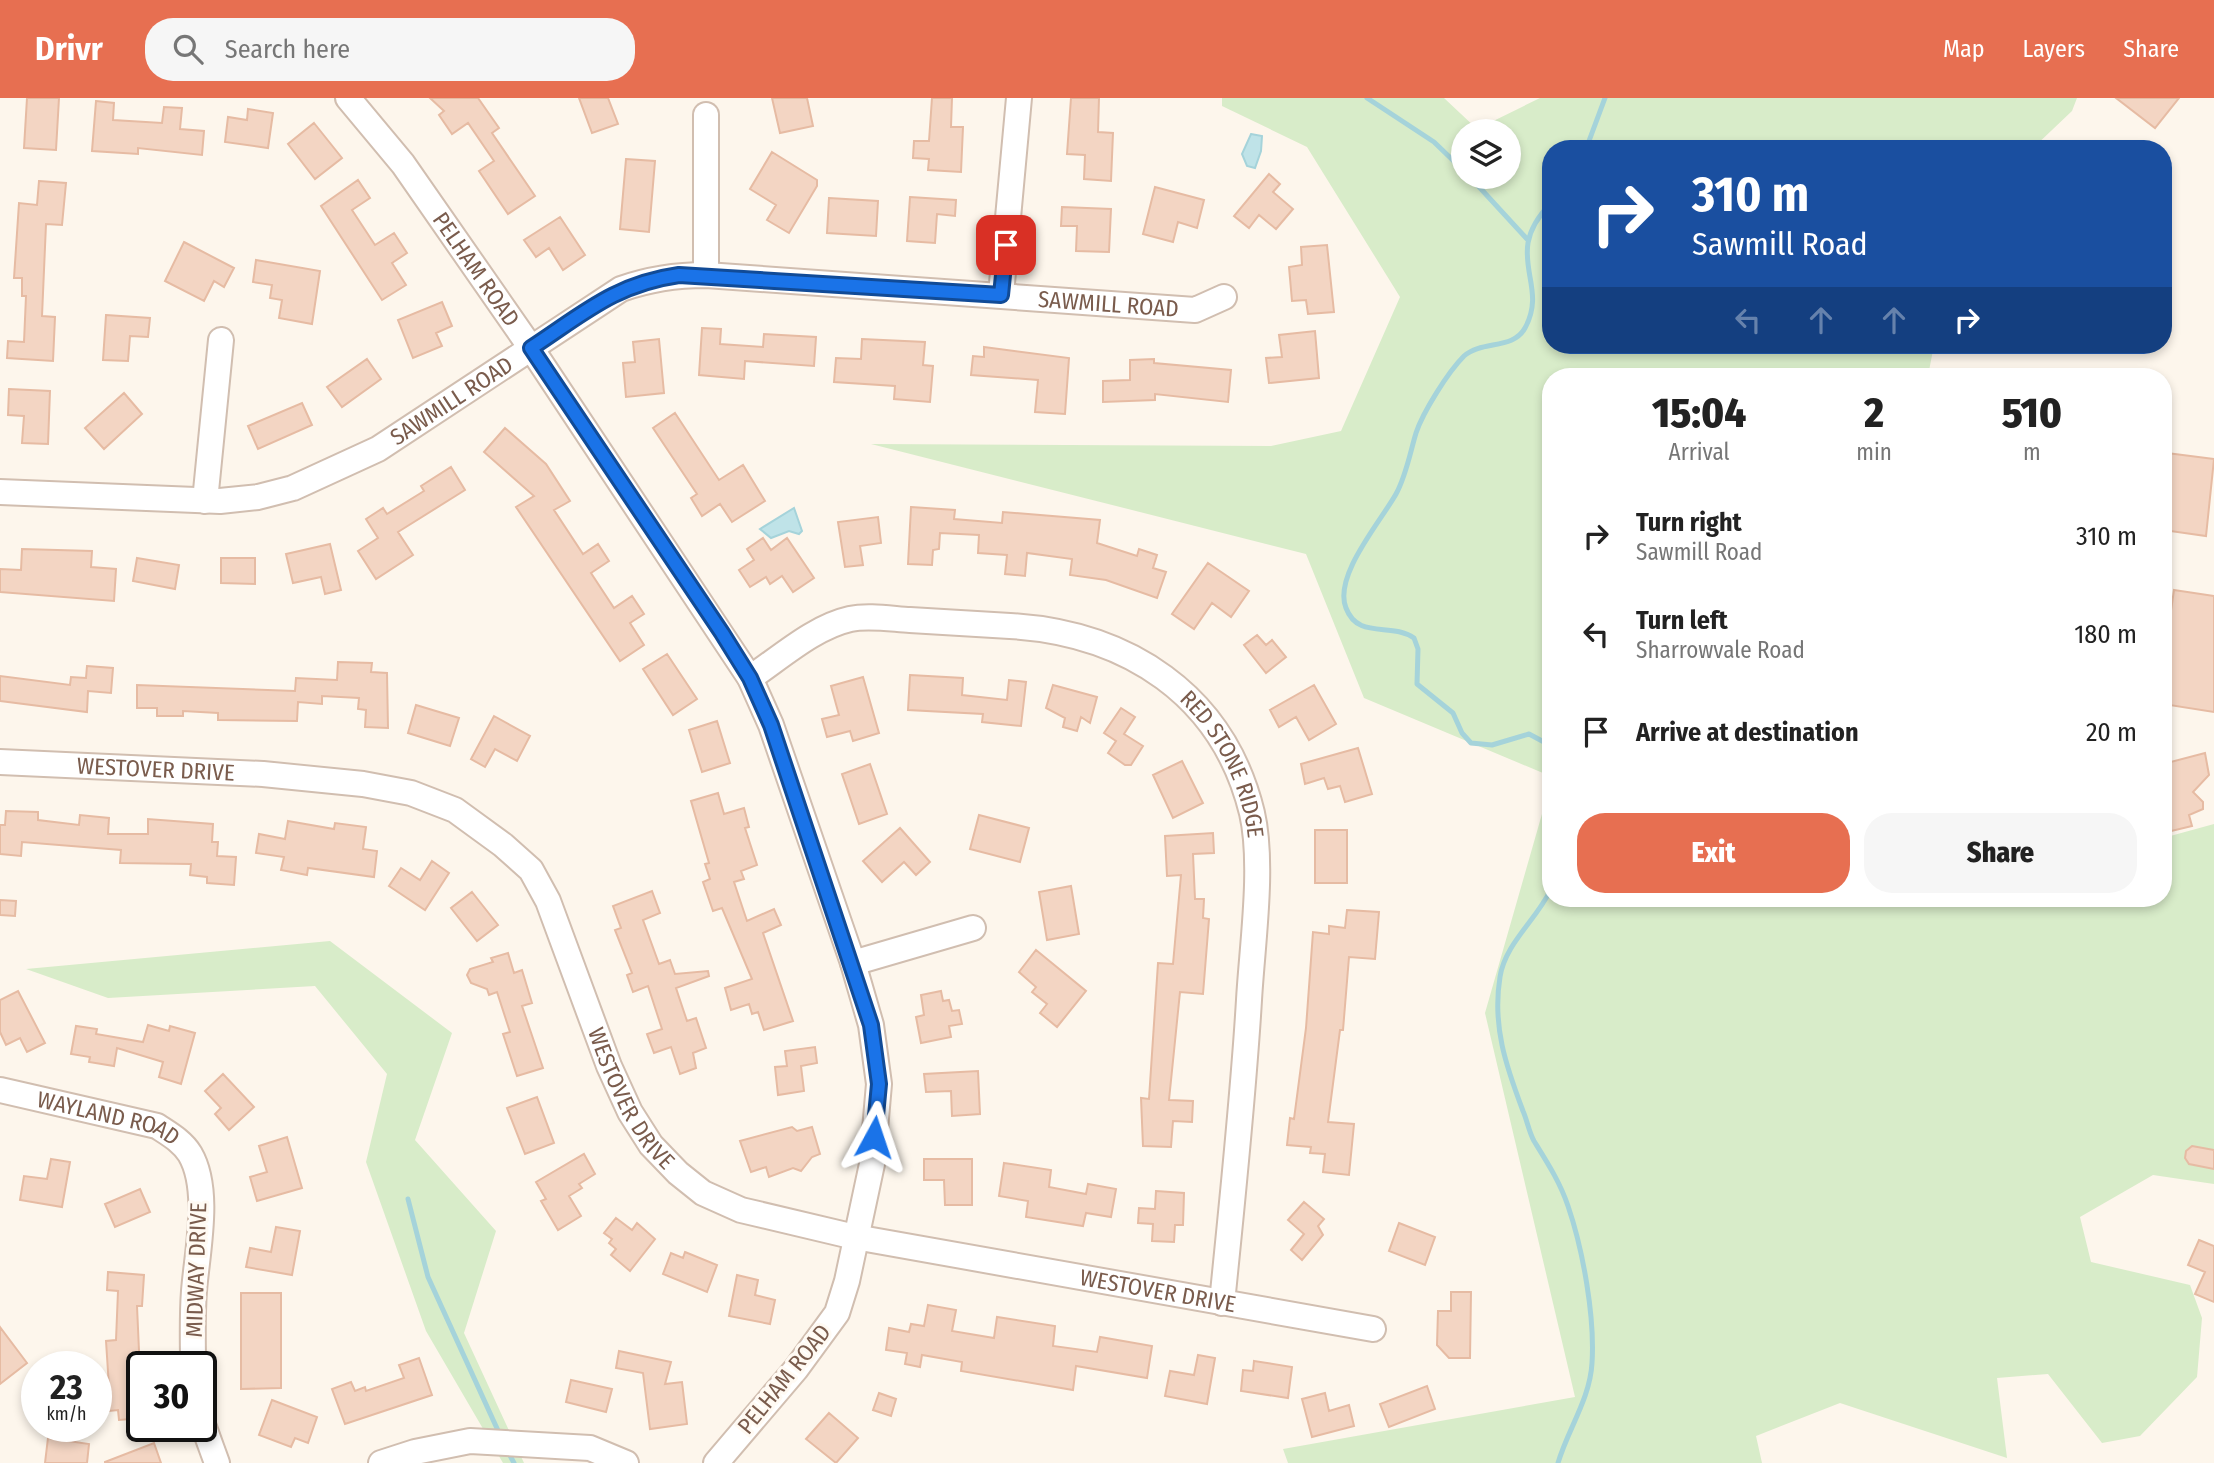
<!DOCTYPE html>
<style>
:root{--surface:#fff;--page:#f6f6f6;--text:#222;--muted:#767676;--accent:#e76f51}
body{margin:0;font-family:"Fira Sans Condensed",sans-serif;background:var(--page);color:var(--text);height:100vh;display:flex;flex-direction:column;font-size:26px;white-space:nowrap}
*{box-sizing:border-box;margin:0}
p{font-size:23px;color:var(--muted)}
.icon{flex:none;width:38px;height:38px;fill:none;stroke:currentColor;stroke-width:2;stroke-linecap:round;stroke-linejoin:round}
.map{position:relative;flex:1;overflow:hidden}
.details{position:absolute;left:1542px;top:270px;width:630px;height:539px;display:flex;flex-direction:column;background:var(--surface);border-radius:28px;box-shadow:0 4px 10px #0003}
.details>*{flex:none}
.hud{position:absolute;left:1542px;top:42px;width:630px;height:214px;border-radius:28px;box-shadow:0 4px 10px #0003;background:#1a4fa0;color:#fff;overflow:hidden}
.fabs{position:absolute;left:1451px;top:21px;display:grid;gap:14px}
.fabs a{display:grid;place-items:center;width:70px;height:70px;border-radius:50%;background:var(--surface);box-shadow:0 4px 10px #0003;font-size:35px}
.speed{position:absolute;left:21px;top:1253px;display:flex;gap:14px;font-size:35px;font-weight:700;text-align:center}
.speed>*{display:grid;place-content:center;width:91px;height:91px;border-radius:50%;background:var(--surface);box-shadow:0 4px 10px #0003;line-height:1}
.speed small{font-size:18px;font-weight:400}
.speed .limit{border:4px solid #111;border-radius:10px;background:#fff;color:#111}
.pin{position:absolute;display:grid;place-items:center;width:60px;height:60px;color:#fff;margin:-30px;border-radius:14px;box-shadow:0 4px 10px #0006}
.me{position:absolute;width:77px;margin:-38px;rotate:5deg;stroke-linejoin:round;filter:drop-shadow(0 0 5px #0008)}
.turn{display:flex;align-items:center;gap:24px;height:147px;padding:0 35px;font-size:32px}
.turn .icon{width:91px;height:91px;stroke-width:2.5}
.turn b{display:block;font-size:49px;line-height:60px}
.lanes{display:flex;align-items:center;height:66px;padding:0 35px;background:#0003;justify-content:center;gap:35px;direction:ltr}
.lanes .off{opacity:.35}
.eta{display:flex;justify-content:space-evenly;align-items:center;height:119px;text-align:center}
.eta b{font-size:42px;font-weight:800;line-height:49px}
.primary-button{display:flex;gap:14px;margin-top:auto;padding:14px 35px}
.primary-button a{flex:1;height:80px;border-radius:28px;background:var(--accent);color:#fff;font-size:28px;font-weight:800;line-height:80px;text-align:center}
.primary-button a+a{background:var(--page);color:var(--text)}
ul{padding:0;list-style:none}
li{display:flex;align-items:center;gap:21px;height:98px;padding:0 35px}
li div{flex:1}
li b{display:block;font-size:26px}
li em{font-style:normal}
header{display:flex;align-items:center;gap:42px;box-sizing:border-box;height:98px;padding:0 35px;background:var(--accent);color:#fff}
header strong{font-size:33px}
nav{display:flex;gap:38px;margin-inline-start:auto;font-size:24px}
.search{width:490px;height:63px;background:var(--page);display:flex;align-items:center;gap:18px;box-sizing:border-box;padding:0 24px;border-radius:28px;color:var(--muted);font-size:26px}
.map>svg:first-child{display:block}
.green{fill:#d8ecc9;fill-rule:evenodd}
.water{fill:#bfe3e8;stroke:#a5d3da;stroke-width:2}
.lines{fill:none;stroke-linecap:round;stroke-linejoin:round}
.stream{stroke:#a5d3da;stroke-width:5}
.building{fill:#f3d5c3;stroke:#e6bba3;stroke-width:2}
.minor-casing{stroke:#d1beb0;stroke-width:28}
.minor{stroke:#fff;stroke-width:24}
.route-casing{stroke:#114b97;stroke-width:18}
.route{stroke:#1a73e8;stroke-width:12}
.labels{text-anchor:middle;stroke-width:6;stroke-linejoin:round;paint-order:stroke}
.street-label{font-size:23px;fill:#7a5c4d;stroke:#fffaf3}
</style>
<header>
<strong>Drivr</strong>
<div class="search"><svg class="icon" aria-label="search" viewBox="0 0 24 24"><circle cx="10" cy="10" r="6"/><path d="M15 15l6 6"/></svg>Search here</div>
<nav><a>Map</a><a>Layers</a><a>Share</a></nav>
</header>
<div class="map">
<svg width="2214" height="1365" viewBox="0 0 2214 1365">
<rect width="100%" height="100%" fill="#fdf6ec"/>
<path class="green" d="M1222,0H1444L1477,31L1540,0H2077L2072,13L2032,51H1550V247H1934L1928,278H1550V678L1364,600L1306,456L871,346L1271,348L1341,333L1400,199L1307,49L1222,8ZM1463,33H1508V79H1463Z
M1550,688V800H2163V740L2214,726V1086L2153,1077L2080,1119L2091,1164L2190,1187L2202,1220L2197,1279L2140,1338L2102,1345L2048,1276L1997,1280L2007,1360L1840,1305L1756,1338L1762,1365H1288L1283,1351L1575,1299L1485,915Z
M330,843L452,935L415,1042L496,1133L464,1235L524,1365H503L426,1233L366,1064L387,976L315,888L108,900L26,871Z"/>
<path class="water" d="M1251,36L1262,38L1261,53L1255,70L1247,68L1242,56Z
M794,410L802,433L799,436L789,433L771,440L760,431Z"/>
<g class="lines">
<path class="stream" d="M1367,0L1434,44L1463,72
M1586,51L1605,0
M1470,79L1527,141
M1550,106C1501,157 1550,185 1525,230C1513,252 1482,242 1464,258C1448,274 1423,314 1416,335C1410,355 1406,378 1396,396C1381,423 1333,478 1346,510C1358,542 1391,524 1414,540L1418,551L1417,586L1453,615L1462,635L1471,645L1492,647L1529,636L1544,644L1550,652
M1550,793C1536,822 1505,846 1500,879C1492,928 1506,968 1523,1013C1527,1022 1529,1034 1534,1043C1547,1064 1560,1084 1568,1108C1583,1152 1595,1219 1592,1265C1590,1301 1568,1331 1558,1365
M408,1101L428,1179L500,1337
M507,1352L514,1365"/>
</g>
<path class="building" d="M27,0H59L56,52L24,50Z
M430,0H478L499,30L492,35L535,98L508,116L479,73L494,63L468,25L452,36L439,17L444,13Z
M579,0H608L618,26L592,35Z
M772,0H807L813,28L780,35Z
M932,0H952L951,29H963L961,74L928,72L929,61L913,60L914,43H929Z
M1071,0H1099L1098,34L1113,35L1111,83L1084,81L1085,57L1067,56Z
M2116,0H2179L2155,30Z
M96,3L114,5L113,22L162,25L164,9L182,10L180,31L204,33L202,57L138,50V56L92,53Z
M248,11L273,15L268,50L225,44L228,19L247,22Z
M314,25L342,60L315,81L288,46Z
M772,54L817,82V88L789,135L767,122L776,107L750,91Z
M626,61L655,63L649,134L620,131Z
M1269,76L1280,86L1273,94L1293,111L1276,131L1259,117L1249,130L1234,118Z
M358,82L370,100L352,112L375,147L394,135L407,155L392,165L406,187L382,202L321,108Z
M39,83L66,85L62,127L46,126L42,218L55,219L53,263L7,260L8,243L24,244L26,198H22V180H14L19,105L37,107Z
M1155,89L1204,102L1197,130L1178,124L1173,144L1143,136Z
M910,99L956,102L955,118L937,116L935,145L907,143Z
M829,100L878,103L876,138L827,135Z
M1062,109L1111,111L1109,154L1076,153L1077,128H1061Z
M560,119L585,157L563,172L549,150L536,159L524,142Z
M184,144L234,170L224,189L214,183L204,203L165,183Z
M1327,147L1334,214L1308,216L1306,202L1292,203L1289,169L1302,167L1301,149Z
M256,162L320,173L312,226L279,220L282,202L270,200L272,187L253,184Z
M442,204L452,228L436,235L442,248L413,260L398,222Z
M106,217L150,220L148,239L130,238L128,263L103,262Z
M702,230L721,231L720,246L763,249L764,236L816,239L814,268L745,263L744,281L699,277Z
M1315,233L1319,280L1269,285L1266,260L1282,259L1279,237Z
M659,241L664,295L626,299L623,265L635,264L633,244Z
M862,241L925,244L923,267L933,268L930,304L894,301L895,288L834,284L836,260L861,261Z
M984,249L1069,260L1065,316L1035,314L1038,282L971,277L973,258L984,259Z
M367,261L381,281L342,309L327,289Z
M1154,261V265L1231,272L1228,304L1155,296V302L1103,304V283L1130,282V262Z
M9,291L50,293L48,346L22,345L24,318L8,317Z
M124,295L142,316L104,351L85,330Z
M302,305L312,327L258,351L248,328Z
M675,315L719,382L743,367L765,403L732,424L720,406L702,418L691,400L697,396L653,330Z
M505,330L546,366L570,403L554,412L583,456L598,446L609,463L591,475L614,510L632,498L644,516L630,525L644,547L620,563L516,409L534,398L484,354Z
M2167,355L2214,361L2206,438L2163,432Z
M451,369L465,392L398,434L413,457L376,481L358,453L378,440L366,421L383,410L387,416L424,393L421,388Z
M911,409L955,412L954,421L1002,425L1003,414L1100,422L1097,445L1137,458L1139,451L1157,457L1153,470L1166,474L1157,500L1106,482L1070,477L1072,461L1027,455L1025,478L1005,476L1007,457L978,455L979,437L940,435L939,451L933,452L932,467L908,466Z
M878,419L881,445L860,448L863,467L845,469L838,424Z
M763,440L771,452L787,440L814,480L793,494L782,478L770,486L766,479L750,489L739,472L754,462L747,451Z
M330,446L341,492L325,496L321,479L293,485L286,456Z
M22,451L92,453L91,469L116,471L114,503L0,494V471L21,472Z
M137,460L179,467L175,491L133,483Z
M221,460H255V486L221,485Z
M1208,465L1249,493L1231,519L1212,505L1194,531L1172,516Z
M2174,492L2214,498V614L2163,606V567Z
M1257,537L1266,547L1272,542L1286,559L1266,575L1244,547Z
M667,556L697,601L673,617L643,571Z
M338,564L372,565L371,574L387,575L388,630L365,629L366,612L358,611L359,600L322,598V606L298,604L297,623L218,622V615L183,613V618H157V610H137V587L295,593L296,580L337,582Z
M87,568L113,570L111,595L88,593L87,614L0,603V578L70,587L71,579L86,580Z
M910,577L963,580L962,597L1007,602L1009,582L1026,584L1021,628L982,624L983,616L908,612Z
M863,579L879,635L853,643L850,633L827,639L822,621L839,617L831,588Z
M1053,587L1097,599L1090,625L1081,619L1077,633L1063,629L1065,620L1046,610Z
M1314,587L1336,626L1309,642L1296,619L1279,629L1270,612Z
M416,607L459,620L450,648L408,635Z
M1121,610L1135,619L1124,636L1143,648L1131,667H1125L1108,655L1116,643L1104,635Z
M494,618L530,638L517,663L495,651L485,669L471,661Z
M717,623L730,665L702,674L689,632Z
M1358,650L1372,696L1345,704L1340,688L1328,691L1324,680L1305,686L1301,666Z
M2205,655L2209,677L2193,694L2203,704V711L2189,717L2192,728L2163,735V666Z
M1182,663L1203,705L1173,720L1153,677Z
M870,666L887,716L859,726L842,676Z
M718,695L724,716L744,710L749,729L745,730L757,767L741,773L744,781L734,784L747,823L774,811L781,827L763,835L793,923L764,932L758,914L752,916L749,906L731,912L725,890L752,881L722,810L713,813L703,784L710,781L705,766L709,765L691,703Z
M6,713L38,714V722L79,727L80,717L109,720L108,736H148V721L213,726L212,744H218L217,758L236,759L234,787L207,785V779L190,777L191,766L120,765L121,752L22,744L21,758L0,756V727H5Z
M979,717L1029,730L1020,764L970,751Z
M288,723L334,731L335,725L366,729L363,751L377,753L374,779L308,770L307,777L281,772L284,759L256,755L259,736L285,741Z
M900,730L930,764L916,777L904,764L882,784L863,763Z
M1315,732H1347V785H1315Z
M1213,735L1214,755L1193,756L1195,801H1204L1203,820L1209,821L1203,896L1180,894L1169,1002L1193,1003L1192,1024L1173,1023L1171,1049L1143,1048L1141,1000L1149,1001L1158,865L1173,866L1181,777L1167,778L1165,738Z
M432,763L449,775L425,812L389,788L401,770L420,782Z
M1071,788L1079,836L1047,842L1039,794Z
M652,793L660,815L643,822L659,866L670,862L675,876L708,873L709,878L676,890L687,923L696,920L706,950L693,955L696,970L680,976L671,949L654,955L647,936L662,931L648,888L633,894L627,877L632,875L615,832L621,830L613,808Z
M472,794L498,827L477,843L451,810Z
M0,802L16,803L15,818L0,817Z
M1347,812L1379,814L1375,861L1349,859L1343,932H1340L1328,1024L1354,1026L1349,1077L1323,1074L1325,1056L1310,1055L1311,1049L1287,1047L1290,1020L1294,1021L1306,930L1313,834L1329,836V828L1345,830Z
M1036,852L1086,893L1057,929L1040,915L1047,906L1032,894L1036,889L1019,874Z
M508,855L514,875L522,872L532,905L522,908L543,970L517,978L503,936L510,934L497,894L489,897L487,891L471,885L467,877L470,871L493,864L491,860Z
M18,893L45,945L27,954L20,940L6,947L0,934V902Z
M941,893L943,903L949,902L952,913L959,912L962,926L949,928L951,939L921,945L916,919L924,917L921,897Z
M148,927L169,933L170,928L195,935L181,986L159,979L163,964L117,950L114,968L89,964L90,959L71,956L76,928L97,931L96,936L143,944Z
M815,949L817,965L801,968L804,993L778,997L775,969L787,968L785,953Z
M978,973L980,1016L952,1018L951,993L926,994L924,976Z
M223,976L254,1009L229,1032L215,1016L221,1010L205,993Z
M537,999L554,1045L525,1056L507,1010Z
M792,1029L797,1033L812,1029L820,1056L812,1059L801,1073L793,1070L769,1079L766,1069L751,1074L740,1043Z
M287,1039L302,1090L257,1103L250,1079L267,1074L259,1048Z
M2192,1048L2214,1052V1071L2189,1066L2185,1060L2186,1053Z
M584,1056L595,1076L579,1086L582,1090L569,1098L581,1118L558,1132L541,1103L546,1101L536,1084Z
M51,1061L70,1064L62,1109L20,1102L24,1078L47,1081Z
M924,1061H972V1107H945L944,1082H924Z
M1004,1065L1051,1072L1049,1089L1086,1096L1088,1086L1116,1091L1111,1119L1086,1115L1083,1128L1026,1119L1028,1103L999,1098Z
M140,1091L150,1114L115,1129L105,1106Z
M1156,1093L1184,1095L1183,1127H1175L1174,1144L1152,1143L1153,1126L1138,1125L1139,1110L1155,1111Z
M1304,1104L1324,1121L1318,1128L1323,1137L1302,1162L1291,1152L1304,1136L1288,1122Z
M616,1120L632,1132L637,1125L655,1141L630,1173L611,1157L616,1151L609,1145L612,1141L604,1135Z
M1399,1125L1435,1139L1425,1167L1389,1153Z
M276,1129L300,1133L292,1177L246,1169L250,1150L271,1154Z
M2199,1142L2214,1148V1204L2195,1196L2205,1174L2188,1167Z
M685,1154L717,1167L707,1194L663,1176L671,1155L683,1160Z
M108,1174L144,1177L142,1208H137L142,1320L119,1322L118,1312L100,1314L97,1291L109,1289L106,1243L116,1242L118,1193L107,1192Z
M737,1177L758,1182L755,1197L775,1202L770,1226L729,1218Z
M1451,1194H1471L1470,1260H1449L1437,1247L1438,1213H1451Z
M241,1195H281V1290L241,1291Z
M928,1207L956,1212L952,1233L994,1240L997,1219L1055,1228L1053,1248L1097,1254L1100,1239L1152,1248L1147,1280L1076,1268L1073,1292L961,1273L962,1264L922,1257L920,1269L905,1266L907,1255L886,1252L889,1230L909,1234L911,1226L924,1228Z
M0,1229L27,1265L0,1286Z
M619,1253L671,1264L665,1286L682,1284L687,1326L650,1331L643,1275L616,1270Z
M1198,1257L1215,1260L1207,1306L1165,1298L1170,1273L1194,1277Z
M419,1260L432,1297L345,1326L332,1291L351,1284L355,1293L365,1289L366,1293L404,1280L399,1267Z
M1254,1263L1292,1269L1288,1300L1241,1293L1243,1272L1253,1273Z
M571,1282L612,1291L606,1314L566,1304Z
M1427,1288L1435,1311L1389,1329L1380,1306Z
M879,1295L896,1301L891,1318L873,1312Z
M1325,1295L1329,1313L1349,1307L1354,1328L1312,1339L1302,1301Z
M272,1302L317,1319L308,1345L295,1340L291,1349L259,1337Z
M829,1315L858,1340L836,1365L806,1341Z
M48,1340L89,1346L87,1365H45Z
M154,1345L161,1365H105V1364Z"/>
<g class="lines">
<defs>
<g id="minor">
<path id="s1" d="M348,0L403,66L531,250L750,580L771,627L853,865L871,927L879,986L872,1066L847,1183L837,1215L796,1271L716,1365"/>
<path d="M706,177V17"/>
<path d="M1001,196L1019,0"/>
<path id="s2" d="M0,394L220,403L258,399L293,390L378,351L621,191C649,181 675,177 706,177L1195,212L1224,199"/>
<path d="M205,403L221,242"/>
<path id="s3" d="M750,580C780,560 814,529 850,521C868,517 892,521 910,522C943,524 977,526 1010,528C1127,535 1223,596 1252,715C1264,767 1252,848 1249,902C1243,1003 1232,1104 1222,1205"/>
<path id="s4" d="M0,664L263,676L363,686L411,695L455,712L503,747L531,772L548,803L609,968L630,1014L651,1047L678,1075L703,1095L741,1112L855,1139L1373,1231"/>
<path d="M853,865L973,830"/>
<path id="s5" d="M0,992L157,1028C169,1036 182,1043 190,1056C211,1092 197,1154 194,1193C192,1218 193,1244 193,1269"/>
<path d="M201,1321L217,1365"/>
<path d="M381,1365L415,1354L470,1343L590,1350L626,1365"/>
</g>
</defs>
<use href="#minor" class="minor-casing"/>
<use href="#minor" class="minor"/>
</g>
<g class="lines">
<defs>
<path id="route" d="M874,1039L879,986L871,927L771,627L750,580L722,535L531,250C583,216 615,186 679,177L1001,197L1006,147"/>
</defs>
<use href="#route" class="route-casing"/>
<use href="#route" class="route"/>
</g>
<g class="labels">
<g class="street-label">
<text dy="8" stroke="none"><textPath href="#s1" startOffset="214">PELHAM ROAD</textPath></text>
<text dy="8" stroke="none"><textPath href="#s2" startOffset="1169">SAWMILL ROAD</textPath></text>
<text dy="8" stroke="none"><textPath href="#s2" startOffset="476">SAWMILL ROAD</textPath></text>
<text dy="8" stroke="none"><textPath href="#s3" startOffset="550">RED STONE RIDGE</textPath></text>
<text dy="8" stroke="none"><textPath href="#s4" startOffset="156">WESTOVER DRIVE</textPath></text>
<text dy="8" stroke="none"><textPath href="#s4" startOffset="807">WESTOVER DRIVE</textPath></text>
<text dy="8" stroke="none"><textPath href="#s5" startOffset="112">WAYLAND ROAD</textPath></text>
<text transform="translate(196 1172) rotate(-88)" y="8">MIDWAY DRIVE</text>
<text dy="8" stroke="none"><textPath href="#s4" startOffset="1395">WESTOVER DRIVE</textPath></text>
<text transform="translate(784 1281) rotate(-51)" y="8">PELHAM ROAD</text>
</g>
</g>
</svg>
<div class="fabs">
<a><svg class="icon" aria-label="layers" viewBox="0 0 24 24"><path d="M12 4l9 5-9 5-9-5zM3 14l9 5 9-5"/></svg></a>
</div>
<div class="speed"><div>23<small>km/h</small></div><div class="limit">30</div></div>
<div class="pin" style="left:1006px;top:147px;background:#d93025"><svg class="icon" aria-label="arrive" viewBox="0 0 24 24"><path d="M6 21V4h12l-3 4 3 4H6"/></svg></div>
<svg class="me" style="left:874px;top:1039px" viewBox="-20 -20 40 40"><path d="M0-17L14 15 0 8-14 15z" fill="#1a73e8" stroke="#fff" stroke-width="4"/></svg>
<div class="hud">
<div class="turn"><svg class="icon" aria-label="right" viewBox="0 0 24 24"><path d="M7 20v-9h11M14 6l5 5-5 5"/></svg><div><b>310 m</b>Sawmill Road</div></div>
<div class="lanes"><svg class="icon off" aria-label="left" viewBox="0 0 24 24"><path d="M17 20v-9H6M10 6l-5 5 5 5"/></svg><svg class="icon off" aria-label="ahead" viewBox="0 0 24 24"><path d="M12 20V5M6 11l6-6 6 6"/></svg><svg class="icon off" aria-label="ahead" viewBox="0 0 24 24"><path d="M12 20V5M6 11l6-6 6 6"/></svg><svg class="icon" aria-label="right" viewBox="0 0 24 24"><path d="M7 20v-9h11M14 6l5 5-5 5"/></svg></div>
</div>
<section class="details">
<div class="eta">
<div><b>15:04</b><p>Arrival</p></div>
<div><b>2</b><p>min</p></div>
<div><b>510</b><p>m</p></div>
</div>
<ul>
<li><svg class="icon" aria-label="right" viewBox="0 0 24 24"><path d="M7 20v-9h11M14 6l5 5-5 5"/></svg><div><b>Turn right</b><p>Sawmill Road</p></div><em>310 m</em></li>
<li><svg class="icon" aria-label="left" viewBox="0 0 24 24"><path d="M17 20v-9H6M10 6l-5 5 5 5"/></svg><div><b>Turn left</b><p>Sharrowvale Road</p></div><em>180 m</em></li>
<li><svg class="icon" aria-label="arrive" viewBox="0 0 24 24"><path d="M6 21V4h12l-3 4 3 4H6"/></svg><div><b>Arrive at destination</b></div><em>20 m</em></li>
</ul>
<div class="primary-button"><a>Exit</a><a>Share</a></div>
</section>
</div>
